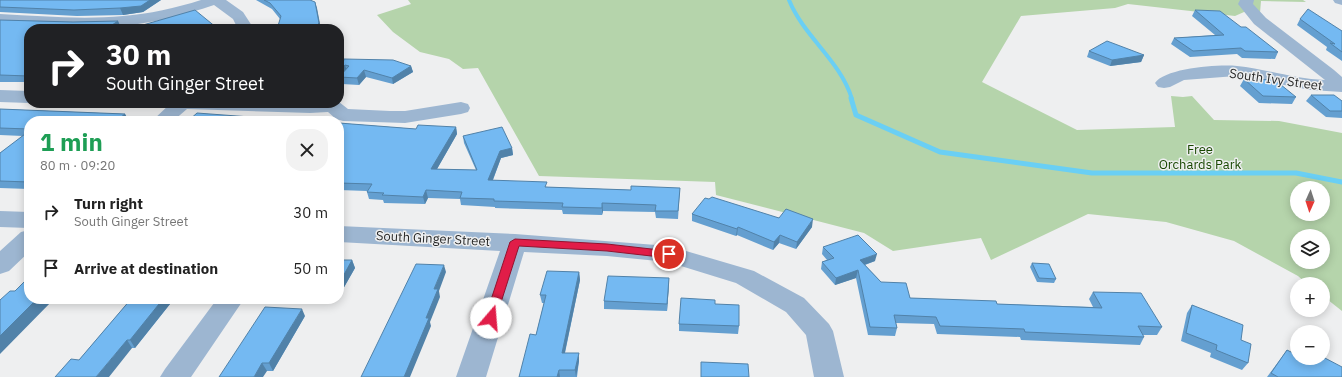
<!DOCTYPE html>
<meta charset="utf-8">
<style>
:root{--surface:#fff;--page:#f2f2f2;--text:#222;--muted:#767676}
body{margin:0;font-family:"IBM Plex Sans",sans-serif;background:var(--page);color:var(--text);height:100vh;display:flex;flex-direction:column;font-size:15px;white-space:nowrap}
*{box-sizing:border-box;margin:0}
p{font-size:13px;color:var(--muted)}
.icon{flex:none;width:22px;height:22px;fill:none;stroke:currentColor;stroke-width:2;stroke-linecap:round;stroke-linejoin:round}
.map{position:relative;flex:1;overflow:hidden}
.details{position:absolute;left:24px;top:116px;width:320px;height:188px;display:flex;flex-direction:column;background:var(--surface);border-radius:16px;box-shadow:0 2px 10px #0003}
.details>*{flex:none}
.top-card{position:absolute;left:24px;top:24px;width:320px;height:84px;border-radius:16px;box-shadow:0 2px 10px #0003;background:#202124;color:#fff;overflow:hidden}
.needle{width:26px;rotate:183deg}
.buttons{position:absolute;left:1290px;top:181px;display:grid;gap:8px}
.buttons a{display:grid;place-items:center;width:40px;height:40px;border-radius:50%;background:var(--surface);box-shadow:0 2px 10px #0003;font-size:20px}
.pin{position:absolute;display:grid;place-items:center;width:34px;height:34px;color:#fff;margin:-17px;border:2px solid #fff;border-radius:50%;box-shadow:0 1px 4px #0007}
.me{position:absolute;width:44px;margin:-22px;rotate:18deg;stroke-linejoin:round;filter:drop-shadow(0 0 3px #0008)}
.turn{display:flex;align-items:center;gap:14px;height:84px;padding:0 16px;font-size:18px}
.turn .icon{width:52px;height:52px;stroke-width:2.5}
.turn b{display:block;font-size:28px;line-height:34px}
.round{display:grid;place-items:center;flex:none;width:42px;height:42px;border-radius:16px;background:var(--page)}
.overview{display:flex;align-items:center;justify-content:space-between;height:68px;padding:0 16px}
h1{font-size:24px;font-weight:800;line-height:30px;color:#1e9e55}
ul{padding:0;list-style:none}
li{display:flex;align-items:center;gap:12px;height:56px;padding:0 16px}
li div{flex:1}
li b{display:block;font-size:15px}
li em{font-style:normal}
.map>svg:first-child{display:block}
.green{fill:#b5d4ab;fill-rule:evenodd}
.lines{fill:none;stroke-linecap:round;stroke-linejoin:round}
.stream-far1{stroke:#6acff4;stroke-width:4}
.stream{stroke:#6acff4;stroke-width:5}
.minor{fill:#9db6d1;fill-rule:evenodd}
.wall{fill:#649fd0}
.shaded-wall{fill:#5182a9}
.building{fill:#74b9f2;stroke:#5182a9}
.route{fill:#e11d48;stroke:#92132f}
.labels{text-anchor:middle;stroke-width:3;stroke-linejoin:round;paint-order:stroke}
.street-label{font-size:13px;fill:#282929;stroke:#eeeff0}
.park-label{font-size:13px;fill:#184700;stroke:#eeeff0}
</style>
<div class="map">
<svg width="1342" height="377" viewBox="0 0 1342 377">
<rect width="100%" height="100%" fill="#eeeff0"/>
<path class="green" d="M408,0H1303L1306,2L1261,1L1260,13L1244,12L1235,16L1128,4L1115,8L1021,16L982,82L1077,130L1175,127L1171,96L1183,97L1192,96L1214,120L1279,121L1342,133V311L1323,296V284H1307L1298,276L1234,241L1166,222L1088,214L991,260L981,238L893,251L864,233L716,195L715,182L539,176L478,68L463,69L449,59L420,52L393,32L377,15L411,4ZM1297,188H1323V214H1297ZM1297,236H1323V262H1297Z"/>
<g class="lines">
<path class="stream-far1" d="M789,0C804,37 840,60 852,99"/>
<path class="stream" d="M851,98L856,115L940,152L1092,173H1296L1342,182"/>
<path class="minor" d="M201,0H226L243,12L254,29H238L233,19L214,5C184,15 153,23 122,26C81,29 41,25 0,24V14C41,16 82,20 123,16C149,14 176,8 201,0Z
M1240,0H1254L1253,4L1266,18L1334,70L1342,77V92L1311,90L1236,76L1184,80L1170,87L1164,88L1158,87L1155,83C1165,68 1219,64 1237,66C1266,69 1295,79 1325,80L1254,24L1238,4Z
M1333,0H1342V5L1335,3Z
M0,90L29,91V103L0,102Z
M339,102L348,109L390,111H405L461,102L468,104L470,108L468,112L461,114L405,123L343,121L336,119L328,112L310,113L187,109L173,121H152L171,103Z
M0,211L29,212V228L0,227Z
M339,226L515,234L669,246L754,271L804,298L829,324L833,331L844,377H814L806,335L786,312L736,283L668,262L607,256L524,252L486,377H456L500,251L339,242Z
M29,230V252L9,271L0,274V251L21,232Z
M217,299H244L191,377H160L165,369Z"/>
</g>
<path class="wall" d="M0,0H161L143,12L123,15L77,16L0,12Z
M256,0H310L317,8L280,19L272,9Z
M1195,10L1241,27L1278,52L1275,59L1242,58L1237,54L1190,57L1171,44L1174,38L1215,35L1192,16Z
M1300,19L1342,31V61L1326,50L1327,47L1297,25Z
M0,20L73,22L118,21L121,28L29,29V82H0Z
M1089,51L1144,55L1141,62L1110,66L1087,57Z
M339,64L411,66L413,72L393,84L366,77L359,85L342,84L340,79L339,80Z
M1244,79L1296,97L1292,104L1259,103L1240,86Z
M1311,95L1342,101V118L1326,117L1306,101Z
M0,109L125,114L129,121H29V189L0,188V153L23,136L0,135Z
M339,123L416,129L456,127L457,134L437,169L476,170L464,143L463,136L512,148L513,155L501,158L493,180L548,187L631,190L680,188L678,219L656,218L655,212L603,211L602,215L563,214L562,210L495,208V207L461,205L460,199L428,198L425,204L384,203L383,200L369,199L367,192V191L339,190Z
M709,199L779,218L812,227L796,249L779,243L773,250L737,235L736,236L692,221V214Z
M823,247L875,261L865,265L881,282L910,298L997,304L1093,307L1089,299L1093,292L1162,327L1157,335H1142L1144,337L1140,345L1021,340L1020,337L937,334L934,324L896,323L897,328L895,336L868,335L856,278L835,285L821,269L822,262L827,260L822,254Z
M339,260H352L355,268L343,289H339Z
M1032,263L1056,279L1054,283L1037,282L1030,267Z
M579,272L580,280L565,353L579,361L577,377H519L536,335L544,303H542L540,295Z
M669,278L667,311L604,309V301Z
M131,299H174L135,348H132L79,360Z
M715,304L739,326L738,334L679,331V324Z
M1192,305L1241,340L1248,363L1242,370L1210,357L1211,353L1181,341L1187,313Z
M305,316L273,371H267L219,377Z
M1287,350L1304,359L1305,358H1323L1342,377H1267Z"/>
<path class="shaded-wall" d="M150,0H161L143,12L123,15L120,8Z
M315,2L317,8L321,29H314Z
M118,21L121,28L119,29H106Z
M1144,55L1141,62L1110,66L1112,60Z
M345,65L347,71L339,77L340,79L339,80V72Z
M411,66L413,72L393,84L392,78Z
M364,70L366,77L359,85L357,78Z
M125,114L129,121H116Z
M456,127L457,134L433,176L431,169Z
M512,148L513,155L501,158L490,187L488,180L500,151Z
M426,190L428,198L425,204L423,197Z
M602,203L603,211L602,215Z
M813,219L812,227L796,249L797,242Z
M738,227L737,235L736,236L737,229Z
M780,235L779,243L773,250L774,242Z
M877,254L875,261L858,267L860,260Z
M352,260L355,268L343,289L340,282Z
M444,265L446,272L439,291L440,297L430,322L431,326L410,377H404L426,318L434,289Z
M858,270L856,278L835,285L836,278Z
M579,272L580,280L563,361L562,353Z
M669,278V286L667,311V304Z
M37,299H54L0,354V336Z
M163,299H174L135,348L130,340Z
M302,309L305,316L273,371L269,363Z
M127,340L132,348L109,377H96Z
M579,353V361L576,377L575,370Z
M262,363L267,371L263,377H254Z
M559,370L560,377H557Z"/>
<path class="building" d="M0,0H150L141,6L120,8L74,10L0,7Z
M264,0H310L315,2L319,23L314,29H277L281,16L270,3Z
M1308,9L1342,31V52L1330,43L1335,44L1300,19Z
M195,10L217,28L216,29H129Z
M1195,10L1220,11L1241,27H1246L1278,52L1245,51L1241,48L1193,51L1174,38L1224,35Z
M0,20L73,22L118,21L106,29H29V76L0,75Z
M1107,41L1144,55L1112,60L1089,51Z
M344,59L393,60L411,66L392,78L364,70L357,78L339,77L349,66L345,65L339,72V64H343Z
M1244,79L1275,80L1296,97L1263,96Z
M1311,95H1334L1342,101V111H1330Z
M0,109L125,114L116,121H29V129L0,128Z
M197,113L277,119L275,121H188Z
M339,123L416,129L418,125L456,127L431,169L477,170L463,136L502,127L512,148L500,151L488,180L547,182L545,187L631,190V186L680,188L678,211H655L656,205L602,203V208L562,207L563,203L494,201V199L460,198L462,192L426,190L423,197L382,195L384,193L367,192L372,184L339,183Z
M29,131V182L0,181V153Z
M712,197L779,218L786,209L813,219L797,242L780,235L774,242L738,227L737,229L692,214L705,198L709,199Z
M858,235L877,254L860,260L881,282L906,283L910,298L996,301L997,304L1102,308L1093,292L1141,293L1162,327L1138,326L1144,337L1025,332L1024,329L940,326L936,317L894,315L897,328L870,327L858,270L836,278L822,262L834,258L823,247Z
M339,260H352L340,282L339,281Z
M1032,263L1049,264L1056,279L1039,278Z
M416,264L444,265L434,289H438L426,318H429L404,377H361Z
M547,271L579,272L562,353H579L575,370H559L557,377H519L530,334L536,335L546,295H540Z
M608,276L669,278L667,304L604,301Z
M29,277V299H37L0,336V300L10,291H15Z
M681,298L715,300V304L739,305V326L679,324Z
M131,299H163L130,340H127L96,377H55L71,359L79,360Z
M1192,305L1243,325L1241,340L1251,344L1248,363L1216,350L1217,345L1186,333Z
M265,307L302,309L269,363H262L254,377H219Z
M1287,350L1297,355V358H1302L1305,359L1306,358H1323V357L1342,367V377H1278L1271,373Z
M701,362L748,364L749,377H701Z"/>
<path class="route" d="M515,239L607,244L669,251L674,254L669,258L607,251L519,246L496,318L495,321L491,322L487,321L485,318L510,242Z"/>
<g class="labels">
<g class="street-label">
<text transform="translate(1276 79) rotate(8)" y="5">South Ivy Street</text>
<text transform="translate(433 238) rotate(3)" y="5">South Ginger Street</text>
</g>
<g class="park-label">
<text x="1200" y="154">Free<tspan x="1200" dy="15">Orchards Park</tspan></text>
</g>
</g>
</svg>
<div class="buttons">
<a><svg class="needle" viewBox="-14 -14 28 28"><path d="M0-13l5 13h-10z" fill="#e53935"/><path d="M0 13l5-13h-10z" fill="#767676"/></svg></a>
<a><svg class="icon" aria-label="layers" viewBox="0 0 24 24"><path d="M12 4l9 5-9 5-9-5zM3 14l9 5 9-5"/></svg></a>
<a>+</a>
<a>−</a>
</div>
<div class="pin" style="left:669px;top:254px;background:#d93025"><svg class="icon" aria-label="arrive" viewBox="0 0 24 24"><path d="M6 21V4h12l-3 4 3 4H6"/></svg></div>
<svg class="me" style="left:491px;top:318px" viewBox="-20 -20 40 40"><circle r="19" fill="#fff"/><path d="M0-13L10 11 0 6-10 11z" fill="#e11d48"/></svg>
<div class="top-card">
<div class="turn"><svg class="icon" aria-label="right" viewBox="0 0 24 24"><path d="M7 20v-9h11M14 6l5 5-5 5"/></svg><div><b>30 m</b>South Ginger Street</div></div>
</div>
<section class="details">
<div class="overview"><div><h1>1 min</h1><p>80 m · 09:20</p></div><a class="round"><svg class="icon" aria-label="close" viewBox="0 0 24 24"><path d="M6 6l12 12M18 6L6 18"/></svg></a></div>
<ul>
<li><svg class="icon" aria-label="right" viewBox="0 0 24 24"><path d="M7 20v-9h11M14 6l5 5-5 5"/></svg><div><b>Turn right</b><p>South Ginger Street</p></div><em>30 m</em></li>
<li><svg class="icon" aria-label="arrive" viewBox="0 0 24 24"><path d="M6 21V4h12l-3 4 3 4H6"/></svg><div><b>Arrive at destination</b></div><em>50 m</em></li>
</ul>
</section>
</div>
